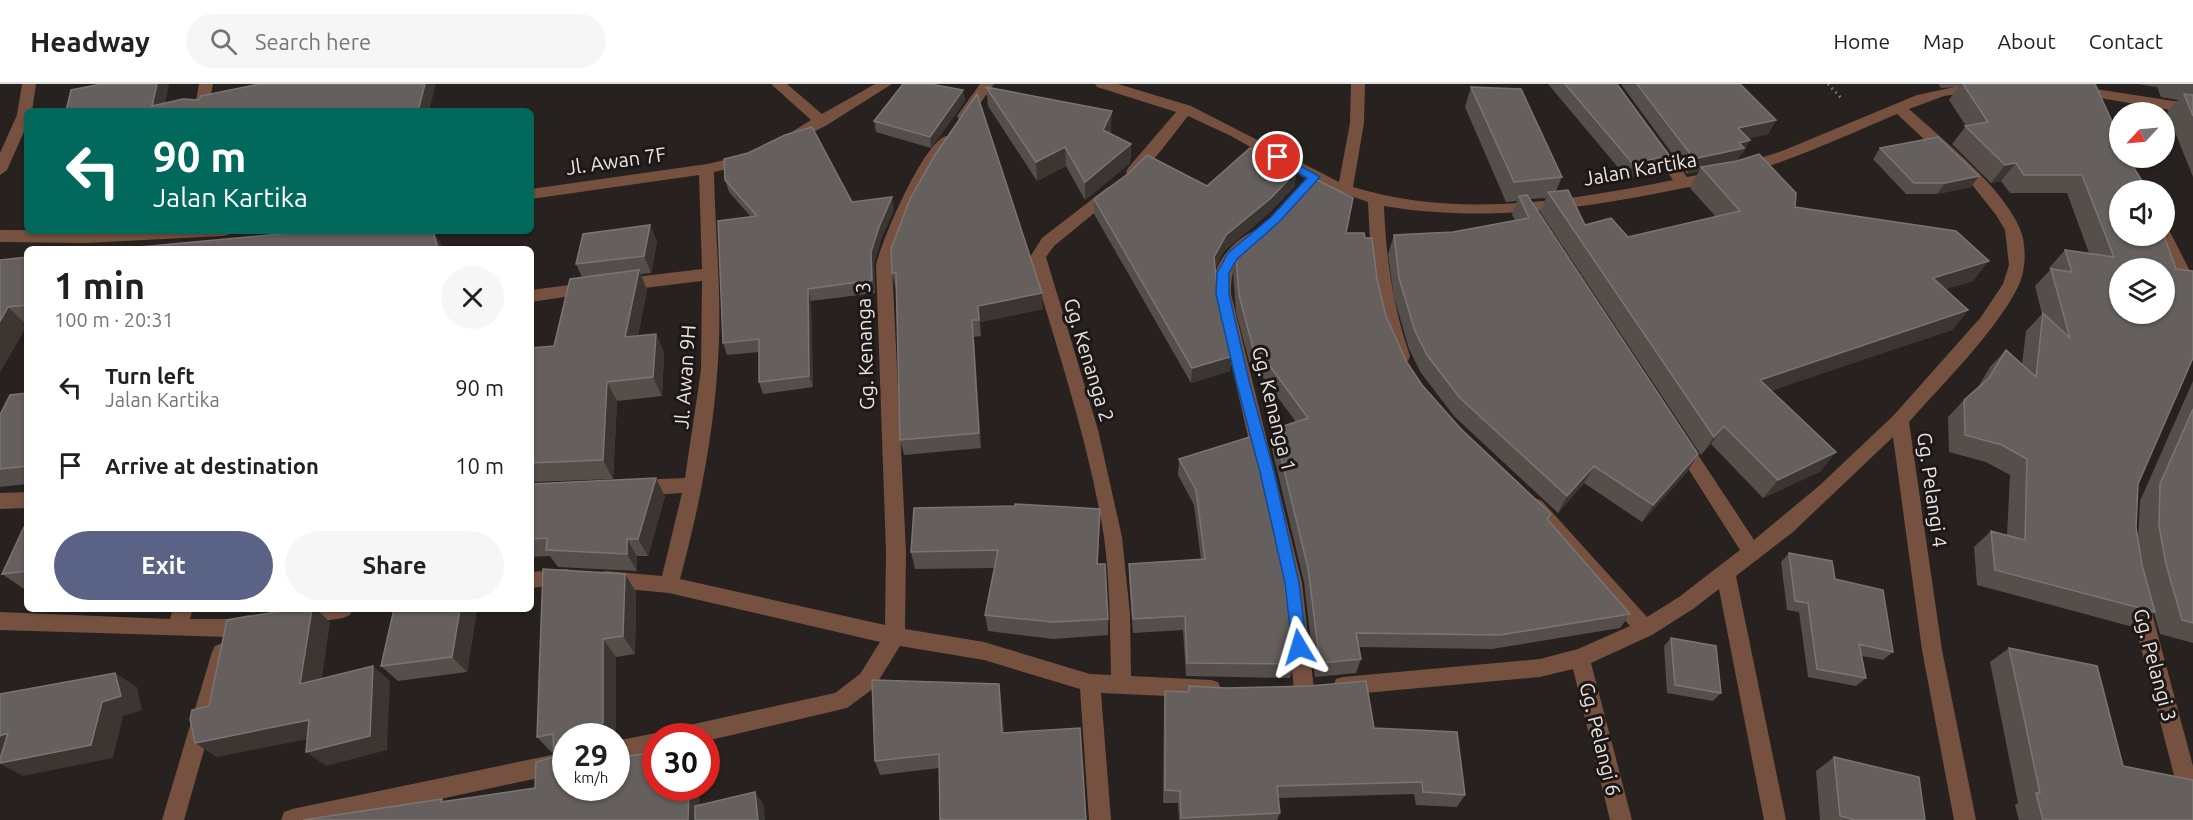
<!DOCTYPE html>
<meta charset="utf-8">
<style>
:root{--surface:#fff;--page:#f6f6f6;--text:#202124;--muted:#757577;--line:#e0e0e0;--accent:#5a6286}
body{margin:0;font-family:Ubuntu,sans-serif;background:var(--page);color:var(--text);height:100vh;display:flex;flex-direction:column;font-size:22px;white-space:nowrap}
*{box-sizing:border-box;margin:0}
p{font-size:20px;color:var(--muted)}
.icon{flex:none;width:33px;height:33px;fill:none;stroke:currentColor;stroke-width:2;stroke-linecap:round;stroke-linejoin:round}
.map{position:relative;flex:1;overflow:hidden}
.sheet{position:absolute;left:24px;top:162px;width:510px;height:366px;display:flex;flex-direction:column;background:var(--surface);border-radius:9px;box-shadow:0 2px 4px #0004}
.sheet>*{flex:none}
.banner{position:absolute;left:24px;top:24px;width:510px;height:126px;border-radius:9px;box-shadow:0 2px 4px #0004;background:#00695c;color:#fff;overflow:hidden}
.needle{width:39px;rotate:244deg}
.buttons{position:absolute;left:2109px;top:18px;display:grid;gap:12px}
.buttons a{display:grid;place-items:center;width:66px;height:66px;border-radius:50%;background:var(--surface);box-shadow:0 2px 4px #0004;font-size:30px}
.speed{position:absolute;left:552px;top:639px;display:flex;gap:12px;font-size:30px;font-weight:700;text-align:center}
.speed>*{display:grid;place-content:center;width:78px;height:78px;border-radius:50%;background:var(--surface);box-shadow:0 2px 4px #0004;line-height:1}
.speed small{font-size:15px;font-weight:400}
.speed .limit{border:9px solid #d22;background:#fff;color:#111}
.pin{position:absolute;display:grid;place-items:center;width:51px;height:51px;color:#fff;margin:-26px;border:3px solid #fff;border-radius:50%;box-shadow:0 2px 6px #0007}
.me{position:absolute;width:66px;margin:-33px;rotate:353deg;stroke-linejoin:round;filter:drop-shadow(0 0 4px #0008)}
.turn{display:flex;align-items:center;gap:21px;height:126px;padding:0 30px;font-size:27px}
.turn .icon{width:78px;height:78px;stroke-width:2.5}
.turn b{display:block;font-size:42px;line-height:51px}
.round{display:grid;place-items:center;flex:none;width:63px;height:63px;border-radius:32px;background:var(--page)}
.headline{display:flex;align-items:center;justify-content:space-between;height:102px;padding:0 30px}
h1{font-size:36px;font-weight:700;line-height:45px}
.cta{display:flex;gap:12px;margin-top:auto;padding:12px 30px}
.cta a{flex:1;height:69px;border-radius:36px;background:var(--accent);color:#fff;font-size:24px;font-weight:700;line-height:69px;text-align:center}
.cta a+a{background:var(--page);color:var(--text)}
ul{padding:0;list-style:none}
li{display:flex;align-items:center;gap:18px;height:78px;padding:0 30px}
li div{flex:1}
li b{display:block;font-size:22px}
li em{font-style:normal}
header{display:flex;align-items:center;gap:36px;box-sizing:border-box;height:84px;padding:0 30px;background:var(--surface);border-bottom:2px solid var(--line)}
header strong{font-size:28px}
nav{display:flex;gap:33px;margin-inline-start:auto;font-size:21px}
.search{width:420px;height:54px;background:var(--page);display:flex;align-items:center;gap:15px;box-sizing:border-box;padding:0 21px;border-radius:33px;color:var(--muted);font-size:22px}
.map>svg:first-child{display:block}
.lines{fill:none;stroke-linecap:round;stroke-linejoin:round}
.path{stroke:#827d7b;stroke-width:3;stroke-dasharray:1.5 4;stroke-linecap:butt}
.minor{fill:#76513f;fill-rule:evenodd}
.wall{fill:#554f4c}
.shaded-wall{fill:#3c3633}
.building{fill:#65605d;stroke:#7a7572;stroke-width:1.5;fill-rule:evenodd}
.route{fill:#1a73e8;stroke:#114b97;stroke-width:1.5}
.labels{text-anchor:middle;stroke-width:6;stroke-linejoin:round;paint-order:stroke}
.street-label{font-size:20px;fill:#eae6e4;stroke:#1d1816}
</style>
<header>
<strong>Headway</strong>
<div class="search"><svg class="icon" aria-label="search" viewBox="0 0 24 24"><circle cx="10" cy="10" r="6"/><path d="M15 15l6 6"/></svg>Search here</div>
<nav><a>Home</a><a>Map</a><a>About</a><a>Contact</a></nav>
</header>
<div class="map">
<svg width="2193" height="736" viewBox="0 0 2193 736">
<rect width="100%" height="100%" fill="#27221f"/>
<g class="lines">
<path class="path" d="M1828,0L1842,15"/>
<path class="minor" d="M22,0H36L32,27H27V41L7,86L0,91V69L17,31Z
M199,0H213L208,27H194Z
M771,0H787L822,30L875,0H892L827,41L790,60L783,55L785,52L811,36Z
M980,0H994L969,35H959L957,32Z
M1095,0H1118L1191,22L1339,98L1350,39L1351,0H1365L1364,39L1353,103C1457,135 1569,117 1673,96L1645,57L1652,52L1657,54L1687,93L1717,87L1725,92L1717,97C1606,121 1497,141 1384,122C1386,174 1393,223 1410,272L1408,277L1402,278L1396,277L1394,272C1376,222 1370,171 1368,118L1312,98L1231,52L1188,32L1159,69L1138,92H1128L1126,88L1128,84L1176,28L1097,3Z
M1969,0H1985L1987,3L1985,6L1944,12L1909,25C1942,55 2003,103 2020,145C2027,161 2026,187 2018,203C1994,250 1944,298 1909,338L1942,566L1976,736H1954L1922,566L1893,353L1793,448L1736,492L1786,736H1764L1719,505L1693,525L1652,551L1591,579L1632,736H1610L1573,585L1540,593L1343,611L1336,609L1333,602L1336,595L1343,593L1540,575L1578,565L1630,542L1528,427L1526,422L1528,417L1535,414L1542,417L1647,533L1679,513L1740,466L1675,364L1672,359L1675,354L1681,352L1687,354L1754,456L1820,401L1894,331L1981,233L2003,200L2009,181L2005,146L1996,131L1970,98L1897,30C1873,40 1755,93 1738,89L1736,85L1738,81L1782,67L1917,11Z
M2076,2L2193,20V30L2071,9L2069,6L2071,3Z
M946,52L953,57C927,97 904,134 892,181L906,468L905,545L984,558L1090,590L1111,591C1110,545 1110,498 1104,453C1089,358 1057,265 1030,173L1042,154L1108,103H1118L1121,107L1054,162L1046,173L1098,346L1122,453L1130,530L1131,592L1211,596L1218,598L1221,605L1218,612L1211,614L1101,609L1111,736H1089L1080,605L984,576L900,562L874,604L847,624L706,657V652H675L678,645L685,642L835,609L860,590L880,558L669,509L606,503L599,501L596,495L599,489L606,487L662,492L682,409L638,412L631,409L629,404L631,399L638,396L685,394L701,286L702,197L619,207L613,205L611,201L613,197L619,195L702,185L699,91L531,115V105L707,80L747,71L752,72L754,76L752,80L714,88C715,145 721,201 719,257C716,339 701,417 680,495L885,541L886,468L876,181C882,156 923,59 946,52Z
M0,146L230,147L228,151L222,152L86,159L0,158Z
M1257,146L1263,148L1265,152C1247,181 1231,163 1231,210L1302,499L1314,605L1311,612L1304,614L1297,612L1294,605L1282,499L1215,210C1215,204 1214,197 1215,191C1218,173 1240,151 1257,146Z
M290,147H306L301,165H285Z
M2164,147L2170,148L2193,193V215L2187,213L2156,152H2164Z
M592,198L598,200L600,204L598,208L531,218V206Z
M27,408V424L0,425V409Z
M566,485L573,487L576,493L573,499L531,504V488Z
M2138,505L2145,508L2148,514L2193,682V733L2185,730L2182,722L2128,514L2131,508Z
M173,525H193L190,535H229L249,531L256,534L259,540L256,546L229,553L0,546V528L170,535Z
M292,525H353L350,531L343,534L297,541L290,538L287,532Z
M222,559L229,562L232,568L184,736H162L212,568L215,562Z
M656,649L664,652H656V669L616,677V657Z
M566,668V688L343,736H281L284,728L292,725Z"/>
</g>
<path class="wall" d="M1548,0H1617L1662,85L1627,94Z
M1621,0H1740L1776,36L1768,50L1749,54L1750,56L1742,70L1740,71L1737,77L1795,123L1973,197L1945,205L1968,226L1952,246L1771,306L1821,387L1763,414L1711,360L1701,371L1540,128L1546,114L1530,115L1698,370L1687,388L1642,438L1584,399L1558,429L1454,332L1421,289L1409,265L1394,213L1388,170L1394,151L1453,148L1515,136L1512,131L1517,117L1506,118L1465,23L1471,3L1562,93L1556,107L1585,141L1628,153L1716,133L1690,104L1699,87L1687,90Z
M1938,0H2095L2138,400L2136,443L2142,481L2145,492L2138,458L2140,417L2193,297V559L2160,550L2154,529L2133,543L1977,501L1974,463L1991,447L2007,452L2010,391L1986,378L1949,368L1948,333L1964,316L1977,305L1990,283L2006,266L2022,281L2026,247L2042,230L2035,202L2050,186L2049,184L2065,166L2089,169L2067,109H2010L2001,97L1991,99L1952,60L1966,42L1949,16L1958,3L1941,4Z
M2138,0H2193V93L2167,28L2178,16L2161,13L2157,3Z
M986,3L1111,46L1110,50L1131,60L1130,79L1085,116L1066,82L1037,97L988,22Z
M963,6L965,17L931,64L876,48L874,37Z
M1880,64L1979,92L1971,103L1937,110H1906L1873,75Z
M1297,87L1294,103L1268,130L1224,167L1215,184L1218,213L1230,287L1191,299L1094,130V115L1207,102Z
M725,96L894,126L881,155L874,180L875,209L811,217L813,303L763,310L759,298V268L727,271L723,259L751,133L729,108Z
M650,141L657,158L651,189L641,190L647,206L638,252L656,250L664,269L662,312L617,317L613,395L531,398V264L554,262L582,193L576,180Z
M1346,149L1377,195L1386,232L1406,277L1422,301L1461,345L1548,436L1630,530L1620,544L1492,565L1359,563L1361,575L1356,589L1315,593L1304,498L1271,361L1274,345L1296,338L1253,280L1250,281L1236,228L1233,189L1236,172Z
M891,165L1043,225L980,238L981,252L974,253L981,364L904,371L900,356L896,206L892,189Z
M27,173V241L0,288V176Z
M27,309V400L0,403V331Z
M1179,375L1294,580L1290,594L1186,592L1183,546L1133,549L1129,495V480L1201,475L1194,421L1178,391Z
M531,400L665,412L648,472H637V487L558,483L550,472L531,473Z
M27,443V507L2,490Z
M1099,443L1098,480L1108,535V551L1054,555L988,547L985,531L995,484L915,485L911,468Z
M1789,469L1835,495L1893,568L1883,576L1862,572L1866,594L1856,602L1808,593L1799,528L1787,526L1781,478Z
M625,490L636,508L635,570L616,573L566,652L700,721H764L303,736L442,715L444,717L535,704L554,673V668L552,669L537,653Z
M246,525H276L251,529Z
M394,525H477L467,588L398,597L381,582Z
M1671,554L1721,609L1713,617L1667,609L1664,562Z
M2009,564L2123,682L2193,736H2019L2015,721L2018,719L1990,578Z
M999,600L1001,616L1004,649L939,684L880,691L875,677Z
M1189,602L1374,644L1465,711L1457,723L1416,721L1414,710L1278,714L1280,729L1277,736H1179L1178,719H1163L1164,621L1165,607L1188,608Z
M1834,673L1925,736H1820L1816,687Z"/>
<path class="shaded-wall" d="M157,0H169L164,27L152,22Z
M425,0H436L429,27H418Z
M963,6L965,17L931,64L930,53Z
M1112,27L1111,46L1103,65V46Z
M1776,36L1768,50L1731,59L1738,44Z
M1750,56L1742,70L1740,71L1736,78L1701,83L1699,87L1687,90L1694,75L1739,59Z
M1131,60L1130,79L1085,116V98Z
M1065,63L1066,82L1037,97L1036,78Z
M1669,71L1662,85L1627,94L1633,80Z
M2016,79L2001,97L1991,99L2005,81Z
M1297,87L1294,103L1268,130L1224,167L1213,189L1214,173L1226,151Z
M1979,92L1971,103L1937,110L1945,99Z
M892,113L894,126L881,155L874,180L875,209L872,196L871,168L879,143Z
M650,141L657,158L651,189L644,172Z
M433,147L444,165H438Z
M1989,177L1973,197L1918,214L1933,194Z
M639,186L647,206L634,272L625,253Z
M808,205L811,217L813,303L809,292Z
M1042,209L1043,225L980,238L981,252L978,222Z
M8,223L27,241L0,288V237Z
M1968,226L1952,246L1747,315L1760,296Z
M972,236L974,253L981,364L979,349Z
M656,250L664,269L662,312L653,293Z
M1256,263L1253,280L1250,281L1253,264Z
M1233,272L1230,287L1191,299L1192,284Z
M607,298L617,317L613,395L603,376Z
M1724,342L1711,360L1701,371L1714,353Z
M1836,368L1821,387L1763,414L1778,396Z
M1698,370L1687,388L1642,438L1653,421Z
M1594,382L1584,399L1558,429L1567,412Z
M656,394L665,412L648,472L638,455Z
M627,455L637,472V487L627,470Z
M625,490L636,508L635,570L623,552Z
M312,525H316L330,538L319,615L300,600Z
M460,525H477L467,588L452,573Z
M603,555L616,573V652H601Z
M373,582L390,597L387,666L326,682L306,668Z
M115,589L137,603L142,626L123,632L113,674L23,692L0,680V679L102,618Z
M999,600L1001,616L1004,664L1002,649Z
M309,636L328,651L217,673L195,659Z
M8,649L32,663L0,674V652Z
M689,704H700L699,736H688Z
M755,708L764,721L765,736H758Z"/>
<path class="building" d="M102,0H157L152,22L183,15L199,16L201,12L260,0H425L418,27H372V25L351,27H66L71,6Z
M903,0H930L963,6L930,53L874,37Z
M1565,0H1617L1669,71L1633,80Z
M1637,0H1740L1776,36L1738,44L1750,56L1739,59L1744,64L1694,75Z
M1963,0H2095L2120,55V74H2128L2144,100L2147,106H2120V152H2164L2176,185L2193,187V274L2138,400L2136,443L2142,481L2155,528L1995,486L1991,447L2025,456L2027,375L2002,361L1965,351L1964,316L1989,294L2006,266L2036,293L2043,229L2070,254L2051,185L2072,188L2065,166L2114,173L2082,91H2024L2016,79L2005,81L1965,42L1988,38ZM2120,184H2164V230H2120Z
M986,3L1112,27L1103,46L1131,60L1085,98L1065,63L1036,78Z
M1471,3L1521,5L1562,93L1514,98Z
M977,10L1042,209L978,222L979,236H972L979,349L900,356L896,189H892L891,165L910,115L935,71Z
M2184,10L2193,11V32Z
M812,43L852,118L892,113L879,143L871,168L872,196L808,205L809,292L759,298V255L723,259L718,137L757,132L725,96L724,75L748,69L785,51Z
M1938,53L1979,92L1945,99H1914L1880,64Z
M1250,64L1297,87L1271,114L1226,151L1214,173L1218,213L1233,272L1192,284L1094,115L1129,89L1147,71L1207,102Z
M1759,70L1796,109L1795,123L1956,147L1989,177L1933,194L1968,226L1760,296L1836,368L1778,396L1724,342L1714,353L1548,108L1568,106L1585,141L1611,134L1628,153L1740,127L1701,83L1737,77Z
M1313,94L1353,114L1346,149H1364L1365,154H1372L1377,195L1386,232L1406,277L1422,301L1461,345L1551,430L1547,435L1630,530L1500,551L1356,549L1361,575L1320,579L1308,484L1274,345L1308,334L1256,263L1253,264L1239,211L1236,172L1242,160L1284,124Z
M1527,111L1698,370L1653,421L1594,382L1567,412L1460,314L1427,271L1415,247L1399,194L1394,151L1453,148L1529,134L1519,112Z
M650,141L644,172L576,180L583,150Z
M312,147H422L423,149L428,147H433L438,165H118Z
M27,173V221L8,223L0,237V176Z
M639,186L625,253L656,250L653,293L607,298L603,376L531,379V264L554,262L570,195Z
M27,309V382L0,385V331L10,311Z
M2193,325V539L2182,536L2166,480L2159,442L2160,400Z
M1253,352L1283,485L1294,580L1187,579L1185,532L1133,535L1129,480L1205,475L1196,406L1179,375Z
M656,394L638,455H627V470L546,466L547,454L531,455V400Z
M1015,420L1100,425L1097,480H1105L1108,535L1053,538L985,531L998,466L911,468L914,424L1015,422Z
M24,443H27V487L2,490Z
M1789,469L1832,477L1835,495L1883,506L1893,568L1859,560L1866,594L1817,585L1808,519L1795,517Z
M543,485L625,490L623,552L603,555V639L601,641V652H566V704H616V674L656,668V704H689L688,736H303L442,715L441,718L535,704L536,678L554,673L553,650L537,653Z
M295,525H312L300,600L373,582L370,652L306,668L309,636L195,659L190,635L192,626L209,622L227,536Z
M394,525H460L452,573L381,582Z
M1671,554L1716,562L1721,609L1675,601Z
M2009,564L2097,582L2123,682L2193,696V736H2043L2036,709H2040Z
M115,589L121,612L102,618L91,661L0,679V675L8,649L0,652V610Z
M872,596L999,600L1002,649L1080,644L1086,736H940L939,670L875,677Z
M1366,597L1374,644L1457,648L1465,711L1423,708L1422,698L1277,702L1280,729L1181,734L1180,707L1165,706V607L1189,608V602L1226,604L1309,602Z
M1834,673L1919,693L1925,736H1855L1840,732Z
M755,708L758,736H695V722Z"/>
<path class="route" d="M1278,69L1320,93L1279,138L1237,175L1229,189V210L1249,297L1274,388L1299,499L1307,563L1305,568L1299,570L1294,568L1292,563L1285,499L1260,388L1236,297L1216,210L1217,189L1228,169L1271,133L1307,94L1274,76L1273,73Z"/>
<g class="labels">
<g class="street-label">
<text transform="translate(616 77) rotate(-8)" y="7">Jl. Awan 7F</text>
<text transform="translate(1640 85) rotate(-10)" y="7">Jalan Kartika</text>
<text transform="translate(865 262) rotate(-92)" y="7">Gg. Kenanga 3</text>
<text transform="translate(1089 276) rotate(73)" y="7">Gg. Kenanga 2</text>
<text transform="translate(685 293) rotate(-86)" y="7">Jl. Awan 9H</text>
<text transform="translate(1274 325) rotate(76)" y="7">Gg. Kenanga 1</text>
<text transform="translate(1932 406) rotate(82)" y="7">Gg. Pelangi 4</text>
<text transform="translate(2155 581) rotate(75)" y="7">Gg. Pelangi 3</text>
<text transform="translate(1600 655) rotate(76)" y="7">Gg. Pelangi 6</text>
</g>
</g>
</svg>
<div class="buttons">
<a><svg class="needle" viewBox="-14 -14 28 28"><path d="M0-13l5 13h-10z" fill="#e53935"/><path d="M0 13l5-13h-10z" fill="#757577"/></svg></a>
<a><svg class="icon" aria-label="sound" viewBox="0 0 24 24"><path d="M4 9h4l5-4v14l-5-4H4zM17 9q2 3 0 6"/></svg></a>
<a><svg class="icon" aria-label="layers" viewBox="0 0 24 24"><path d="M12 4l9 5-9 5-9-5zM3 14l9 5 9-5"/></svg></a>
</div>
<div class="speed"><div>29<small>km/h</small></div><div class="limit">30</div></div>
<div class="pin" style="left:1278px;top:73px;background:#d93025"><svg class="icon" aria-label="arrive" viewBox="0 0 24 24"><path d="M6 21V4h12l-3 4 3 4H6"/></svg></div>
<svg class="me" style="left:1299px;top:563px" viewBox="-20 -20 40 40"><path d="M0-17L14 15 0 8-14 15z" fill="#1a73e8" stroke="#fff" stroke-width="4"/></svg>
<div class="banner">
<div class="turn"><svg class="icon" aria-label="left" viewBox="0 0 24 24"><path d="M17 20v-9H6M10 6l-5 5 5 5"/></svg><div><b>90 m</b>Jalan Kartika</div></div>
</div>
<section class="sheet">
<div class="headline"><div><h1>1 min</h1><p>100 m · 20:31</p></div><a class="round"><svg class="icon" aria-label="close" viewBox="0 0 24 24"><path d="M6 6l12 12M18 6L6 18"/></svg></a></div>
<ul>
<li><svg class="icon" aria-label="left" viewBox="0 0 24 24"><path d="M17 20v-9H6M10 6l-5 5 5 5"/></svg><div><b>Turn left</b><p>Jalan Kartika</p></div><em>90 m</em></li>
<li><svg class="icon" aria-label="arrive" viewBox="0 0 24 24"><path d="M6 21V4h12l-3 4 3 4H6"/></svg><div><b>Arrive at destination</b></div><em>10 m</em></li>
</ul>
<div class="cta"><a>Exit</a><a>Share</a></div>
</section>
</div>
